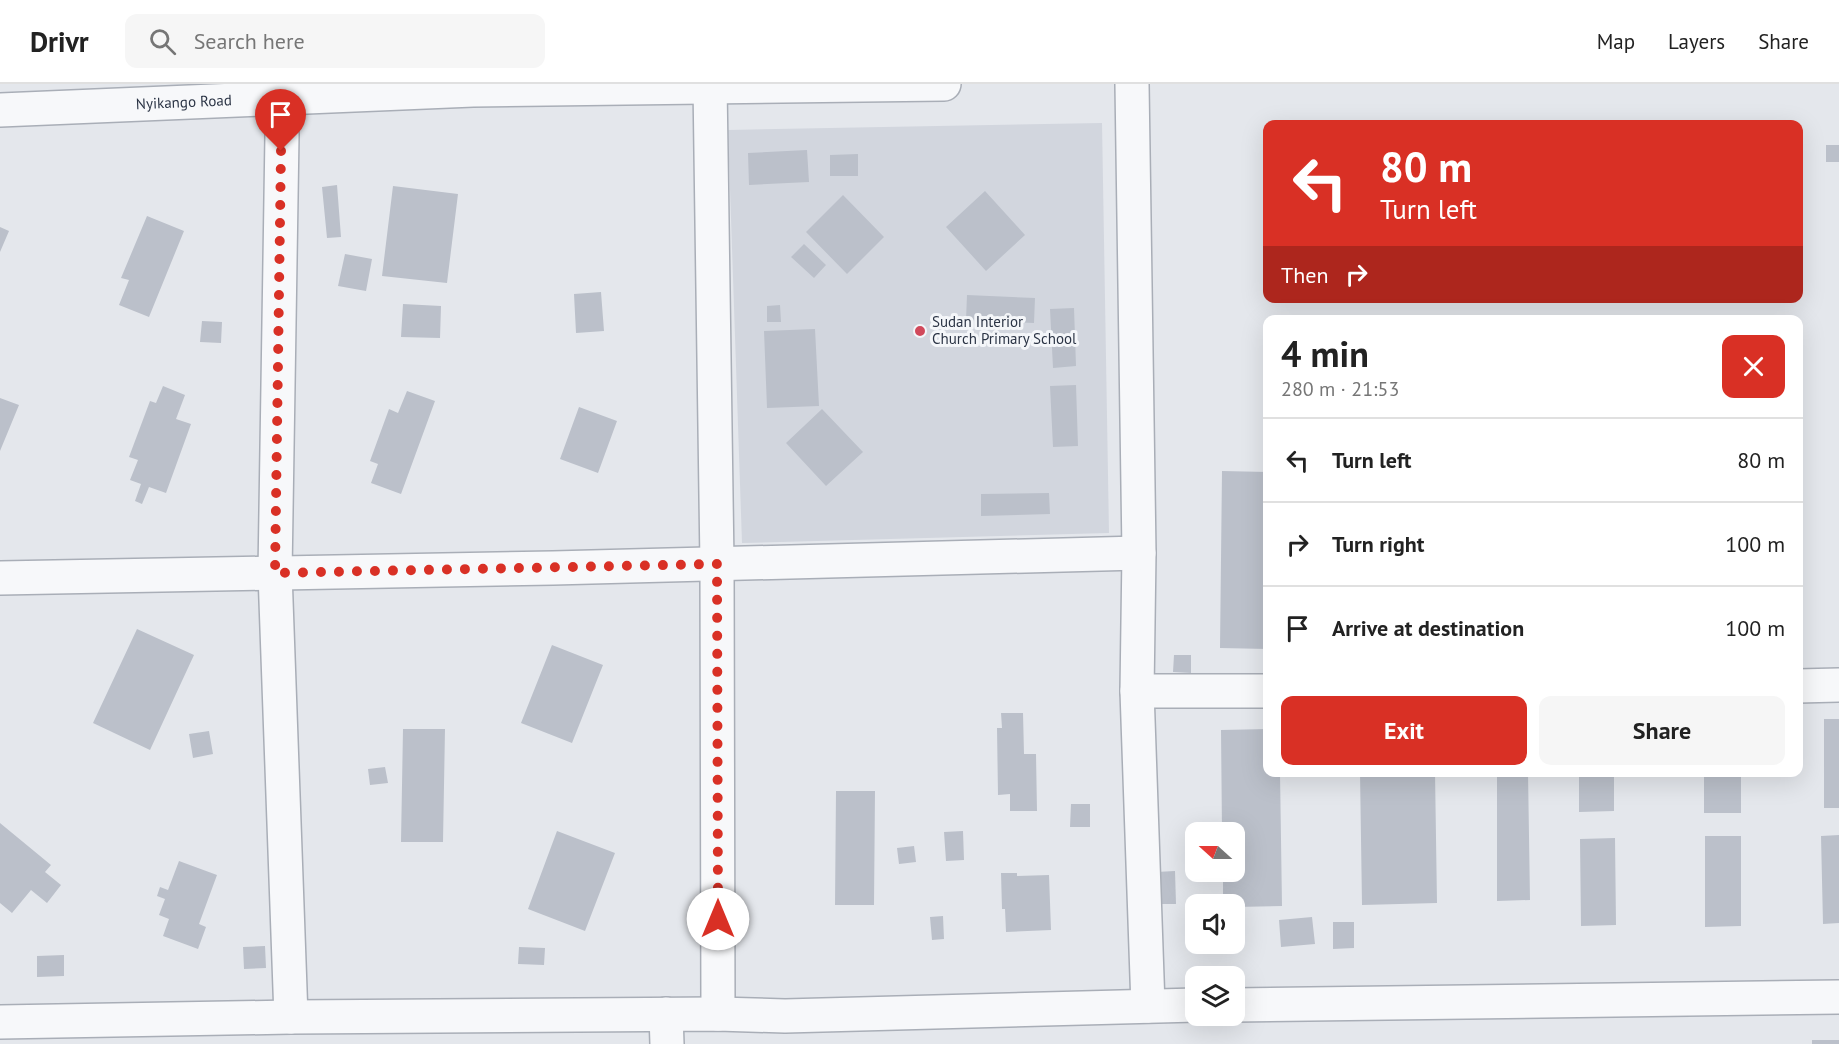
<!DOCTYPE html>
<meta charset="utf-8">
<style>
:root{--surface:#fff;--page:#f6f6f6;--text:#222;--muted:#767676;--line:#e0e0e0;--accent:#d93025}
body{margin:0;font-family:"PT Sans",sans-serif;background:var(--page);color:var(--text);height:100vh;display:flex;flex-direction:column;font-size:22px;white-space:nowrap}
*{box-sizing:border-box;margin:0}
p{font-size:20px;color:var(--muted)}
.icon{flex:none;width:33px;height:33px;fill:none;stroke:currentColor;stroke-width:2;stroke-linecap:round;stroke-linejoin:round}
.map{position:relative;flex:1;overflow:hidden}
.side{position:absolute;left:1263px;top:231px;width:540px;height:462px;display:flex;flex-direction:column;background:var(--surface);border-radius:12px;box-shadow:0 6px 24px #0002}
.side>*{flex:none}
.banner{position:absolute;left:1263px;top:36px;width:540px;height:183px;border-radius:12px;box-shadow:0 6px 24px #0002;background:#d93025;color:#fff;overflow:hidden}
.needle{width:39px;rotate:291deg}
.tools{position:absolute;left:1185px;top:738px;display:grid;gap:12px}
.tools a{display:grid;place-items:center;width:60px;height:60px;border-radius:12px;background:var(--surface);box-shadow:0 6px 24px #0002;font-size:30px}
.pin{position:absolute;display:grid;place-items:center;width:51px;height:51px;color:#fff;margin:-62px -26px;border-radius:50% 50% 50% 0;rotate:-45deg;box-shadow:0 0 6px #0007}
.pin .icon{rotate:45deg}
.me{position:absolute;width:66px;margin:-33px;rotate:0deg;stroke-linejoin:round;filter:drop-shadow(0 0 4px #0008)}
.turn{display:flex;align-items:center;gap:21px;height:126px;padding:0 18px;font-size:27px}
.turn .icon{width:78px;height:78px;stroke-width:2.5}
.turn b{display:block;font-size:42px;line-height:51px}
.then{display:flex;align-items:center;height:57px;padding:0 18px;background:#0003;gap:12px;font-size:22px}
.round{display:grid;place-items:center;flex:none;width:63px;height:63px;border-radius:12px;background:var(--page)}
.headline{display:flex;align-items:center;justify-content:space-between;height:102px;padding:0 18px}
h1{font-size:36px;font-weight:800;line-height:45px}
.action{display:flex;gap:12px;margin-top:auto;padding:12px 18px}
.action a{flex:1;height:69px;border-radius:12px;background:var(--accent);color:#fff;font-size:24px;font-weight:800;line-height:69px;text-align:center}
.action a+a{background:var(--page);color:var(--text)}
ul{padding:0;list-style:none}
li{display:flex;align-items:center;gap:18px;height:84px;padding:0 18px;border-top:2px solid var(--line)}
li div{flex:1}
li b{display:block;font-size:22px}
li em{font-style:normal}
header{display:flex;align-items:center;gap:36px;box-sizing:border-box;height:84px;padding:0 30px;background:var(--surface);border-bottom:2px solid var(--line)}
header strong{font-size:28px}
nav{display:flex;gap:33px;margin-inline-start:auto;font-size:21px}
.search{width:420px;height:54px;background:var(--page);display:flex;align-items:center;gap:15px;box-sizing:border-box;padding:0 21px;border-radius:12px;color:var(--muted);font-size:22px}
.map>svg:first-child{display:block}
.built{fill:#d2d6de}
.building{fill:#bbc0ca}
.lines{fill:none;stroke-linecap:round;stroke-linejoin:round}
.minor-casing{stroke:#a9aeb7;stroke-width:36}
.minor{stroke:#f7f8fa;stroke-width:33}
.route{stroke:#d93025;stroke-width:10;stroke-dasharray:0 18}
.poi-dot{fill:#d1495b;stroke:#f4f6f9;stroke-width:2}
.labels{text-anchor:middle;stroke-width:6;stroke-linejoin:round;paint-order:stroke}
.street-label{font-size:15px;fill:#2b3445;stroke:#f4f6f9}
.poi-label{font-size:15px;fill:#2b3445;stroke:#f4f6f9;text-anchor:start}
</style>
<header>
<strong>Drivr</strong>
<div class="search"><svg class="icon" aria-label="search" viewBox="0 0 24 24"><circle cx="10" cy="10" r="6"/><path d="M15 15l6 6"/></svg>Search here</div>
<nav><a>Map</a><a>Layers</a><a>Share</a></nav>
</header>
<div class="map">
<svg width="1839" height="960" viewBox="0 0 1839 960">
<rect width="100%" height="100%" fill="#e4e7ec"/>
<path class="built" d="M1102,39L1109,449L742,459L728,46Z"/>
<path class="building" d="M1826,61H1839V78H1826Z
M807,66L809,98L749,101L748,69Z
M858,70V92H830V71Z
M337,101L341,153L327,154L322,103Z
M393,102L458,110L447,199L382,192Z
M985,107L1025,151L986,187L946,143Z
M843,111L884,153L847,190L806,148Z
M147,132L184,147L149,233L119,221L129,196L121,194Z
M0,143L9,147L0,168Z
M804,160L826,181L814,194L791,173Z
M345,170L372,175L366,207L338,202Z
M601,208L604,247L576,249L574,210Z
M967,211L1035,214L1034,239L966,236Z
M403,220L441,222L440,254L401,253Z
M780,221L781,238H767V222Z
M1074,224L1076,282L1053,284L1050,225Z
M202,237L222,238L221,259L200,258Z
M815,245L819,322L767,324L764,247Z
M1076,301L1078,362L1053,363L1050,302Z
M163,302L185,311L176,335L191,340L166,409L149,403L142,420L135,417L141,400L130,396L138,376L129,373L150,317L156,319Z
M407,307L435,317L401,410L371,399L378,380L370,377L389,325L398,329Z
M0,314L19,321L0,367Z
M579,323L617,337L598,389L560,375Z
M822,325L863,368L826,402L786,359Z
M1222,387L1268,388V565L1220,564Z
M1049,409L1050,430L981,432V410Z
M137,545L194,571L150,666L93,639Z
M552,561L603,581L572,659L521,639Z
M1174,571H1191V589L1173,588Z
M1001,629H1023L1024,670H1036L1037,727H1010V710L998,711L997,644H1002Z
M1824,635H1839V724H1824Z
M403,645H445L443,758H401Z
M1268,645V688H1280L1282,822L1234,823V820H1223V788H1234V748H1222L1221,646Z
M209,647L213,670L193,674L189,650Z
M385,683L388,699L370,701L368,685Z
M1360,688H1435L1437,819L1362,821Z
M1497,688H1528L1530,816L1497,817Z
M1579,688H1614V727L1579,728Z
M1704,688H1741V729H1704Z
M836,707H875L874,821H835Z
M1071,720H1090V743H1070Z
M0,739L51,781L45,788L61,801L47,819L31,806L12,829L0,819Z
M557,747L615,769L585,847L528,825Z
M963,747L964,776L946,777L944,748Z
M1839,751V839L1823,840L1821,752Z
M1705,752H1741V842L1705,843Z
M1615,754L1616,841L1581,842L1580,755Z
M914,762L916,778L899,780L897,764Z
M179,777L217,791L199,840L206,843L198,865L163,852L169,835L159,831L165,815L157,812L160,803L168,806Z
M1175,787L1176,820H1157L1156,788Z
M1001,789H1017V792L1049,791L1051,846L1006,848L1005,825H1002Z
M943,832L944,855L932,856L930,833Z
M1312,833L1315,860L1281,863L1279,836Z
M1333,838H1354V864L1333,865Z
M265,862L266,884L244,885L243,863Z
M519,863L545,864L544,881L518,880Z
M64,871V892L37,893V872Z
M1812,956H1839V960H1812Z"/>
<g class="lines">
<defs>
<g id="minor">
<path d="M275,0L280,13L282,51L275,489L291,933"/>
<path d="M710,0L717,480L718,930"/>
<path d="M1132,0L1139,469L1137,607L1148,922"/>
<path id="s1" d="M0,26L473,6L944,0"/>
<path d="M0,494L553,484L1139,469"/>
<path d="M1798,602L1839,601"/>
<path d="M1137,607H1268"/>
<path d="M1234,921L1839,913"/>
<path d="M666,930L667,960"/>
<path d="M0,938L291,933L718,930L785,932L1196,921"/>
</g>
</defs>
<use href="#minor" class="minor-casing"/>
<use href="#minor" class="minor"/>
</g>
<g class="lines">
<path class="route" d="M281,67L275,489L717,480L718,835"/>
</g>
<circle class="poi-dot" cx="920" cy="247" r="6"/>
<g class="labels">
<g class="street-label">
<text dy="5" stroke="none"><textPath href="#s1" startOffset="184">Nyikango Road</textPath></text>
</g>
<g class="poi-label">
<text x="932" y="243">Sudan Interior<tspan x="932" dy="17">Church Primary School</tspan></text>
</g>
</g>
</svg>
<div class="tools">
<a><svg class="needle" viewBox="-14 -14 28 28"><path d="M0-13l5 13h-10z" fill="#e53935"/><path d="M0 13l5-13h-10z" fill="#767676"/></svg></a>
<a><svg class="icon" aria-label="sound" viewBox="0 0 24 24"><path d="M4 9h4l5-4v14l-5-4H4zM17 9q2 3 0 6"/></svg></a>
<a><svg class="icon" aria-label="layers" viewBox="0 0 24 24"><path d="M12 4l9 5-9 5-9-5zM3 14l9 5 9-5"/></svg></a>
</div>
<div class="pin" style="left:281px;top:67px;background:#d93025"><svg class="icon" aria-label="arrive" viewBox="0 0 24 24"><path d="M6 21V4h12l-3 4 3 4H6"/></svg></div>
<svg class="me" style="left:718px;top:835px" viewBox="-20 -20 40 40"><circle r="19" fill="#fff"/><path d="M0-13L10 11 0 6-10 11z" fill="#d93025"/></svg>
<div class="banner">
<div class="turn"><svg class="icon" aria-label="left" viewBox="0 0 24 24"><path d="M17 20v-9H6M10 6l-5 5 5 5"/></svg><div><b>80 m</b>Turn left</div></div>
<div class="then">Then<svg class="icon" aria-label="right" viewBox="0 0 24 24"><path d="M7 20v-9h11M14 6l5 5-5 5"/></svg></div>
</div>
<section class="side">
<div class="headline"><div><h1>4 min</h1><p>280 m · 21:53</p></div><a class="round" style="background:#d93025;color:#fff"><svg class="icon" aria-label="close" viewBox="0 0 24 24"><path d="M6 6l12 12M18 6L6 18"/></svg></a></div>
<ul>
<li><svg class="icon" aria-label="left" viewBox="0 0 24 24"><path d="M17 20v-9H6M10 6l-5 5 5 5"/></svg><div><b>Turn left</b></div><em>80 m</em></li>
<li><svg class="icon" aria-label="right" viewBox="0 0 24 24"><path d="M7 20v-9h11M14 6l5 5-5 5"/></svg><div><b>Turn right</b></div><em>100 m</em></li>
<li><svg class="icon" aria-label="arrive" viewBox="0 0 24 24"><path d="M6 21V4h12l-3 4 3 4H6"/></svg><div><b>Arrive at destination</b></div><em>100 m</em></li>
</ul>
<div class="action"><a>Exit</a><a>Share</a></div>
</section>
</div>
